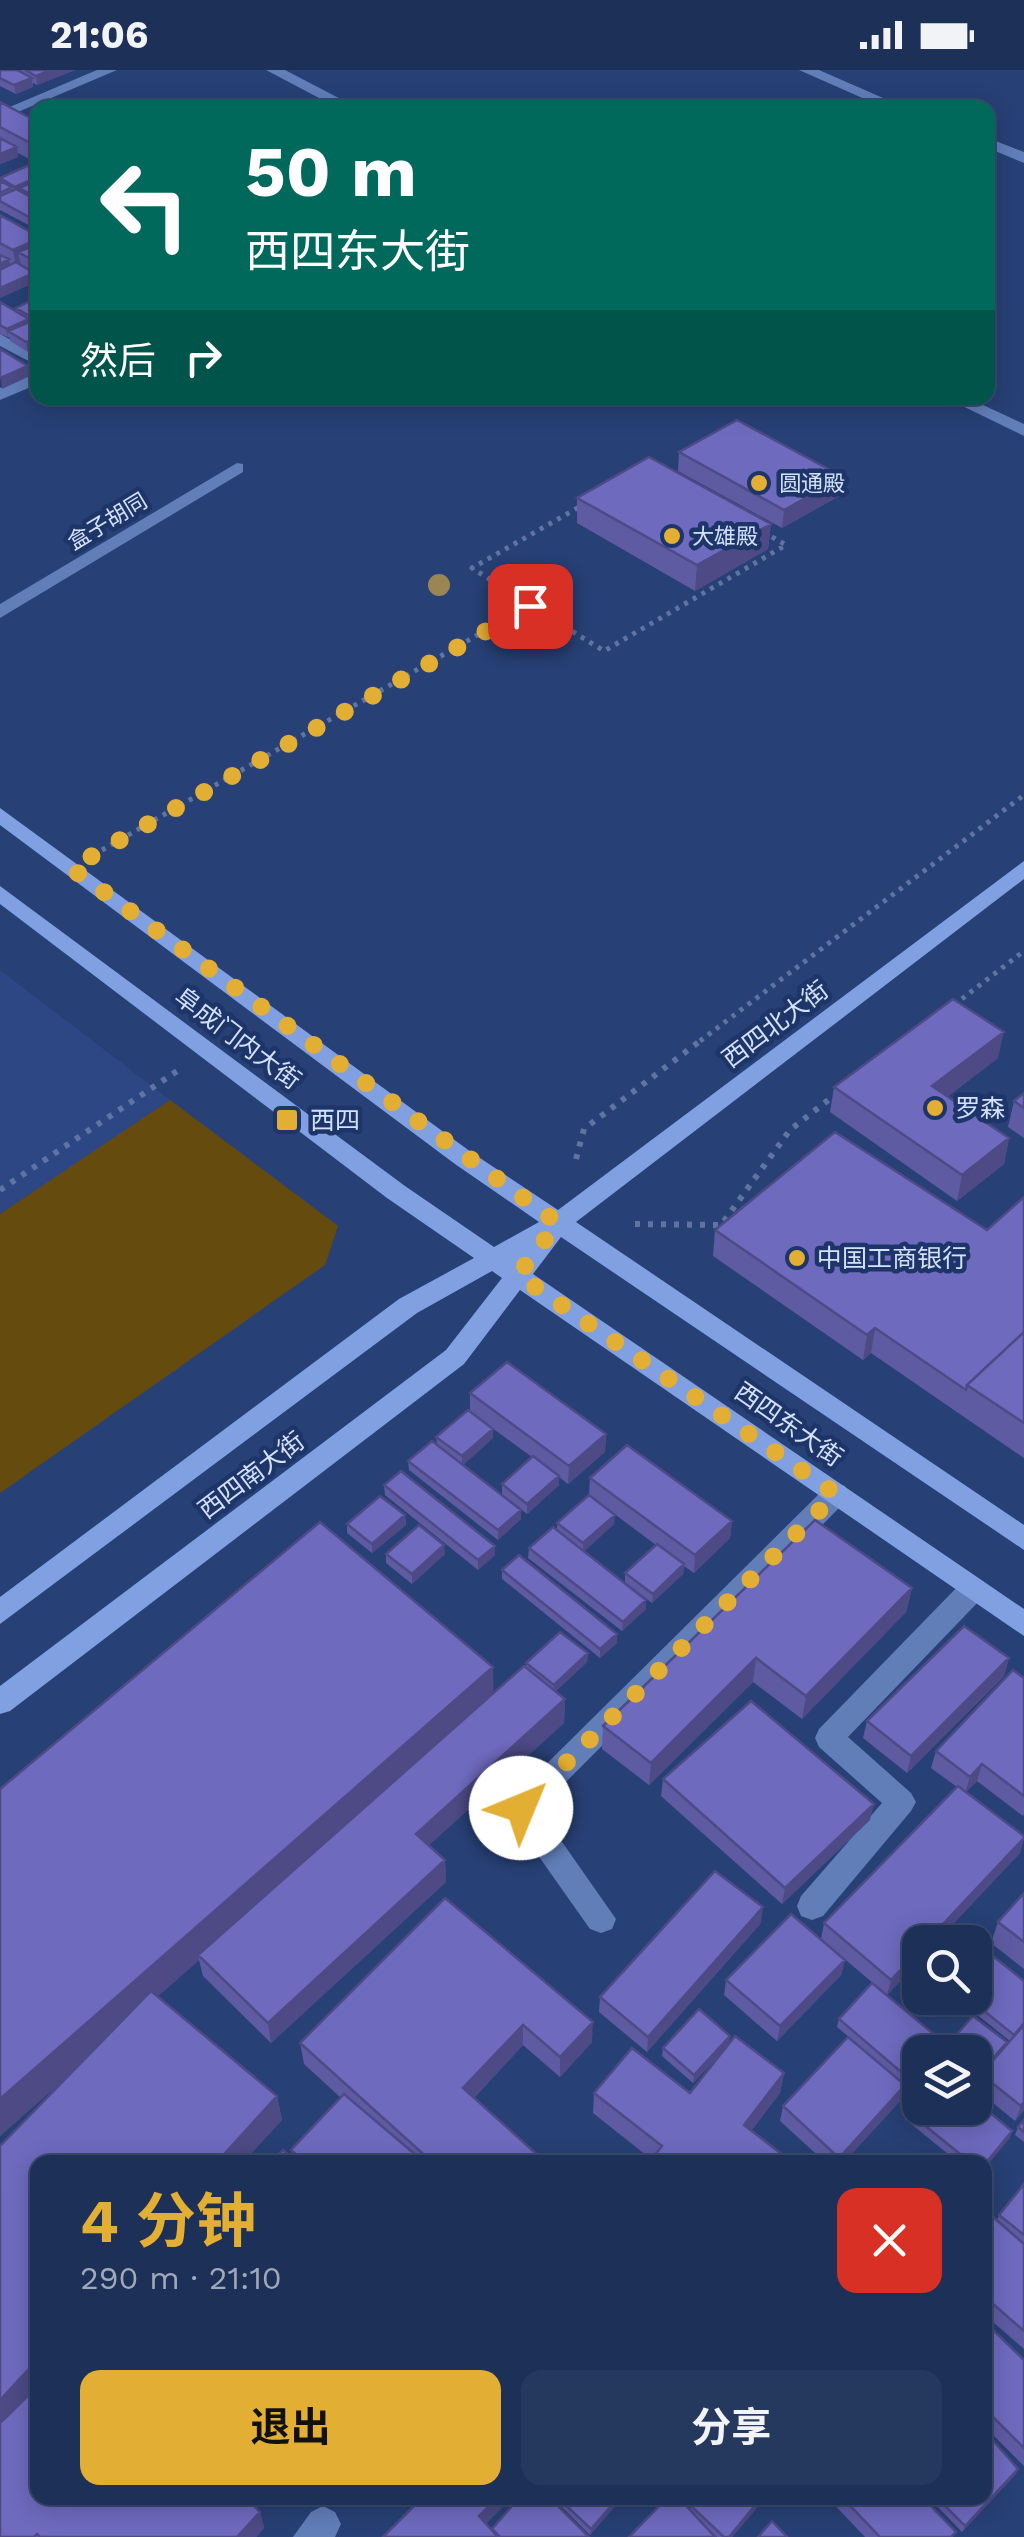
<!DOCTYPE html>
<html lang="zh">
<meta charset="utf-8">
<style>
:root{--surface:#1d3058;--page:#25385e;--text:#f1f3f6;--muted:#a0a9ba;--line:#3b4b6e;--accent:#e3ae34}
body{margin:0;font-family:"Work Sans","Noto Sans SC",sans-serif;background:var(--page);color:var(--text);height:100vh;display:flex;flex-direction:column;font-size:38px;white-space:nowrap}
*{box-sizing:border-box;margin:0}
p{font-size:32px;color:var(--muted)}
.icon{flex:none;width:55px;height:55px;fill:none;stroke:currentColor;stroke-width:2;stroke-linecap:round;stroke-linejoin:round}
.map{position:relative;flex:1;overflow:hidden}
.side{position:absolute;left:30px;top:2085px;width:962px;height:350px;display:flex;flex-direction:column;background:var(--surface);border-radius:20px;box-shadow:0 5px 25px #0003,0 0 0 2px var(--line)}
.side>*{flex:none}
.top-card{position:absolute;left:30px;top:30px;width:965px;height:305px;border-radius:20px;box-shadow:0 5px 25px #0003,0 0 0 2px var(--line);background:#00695c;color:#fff;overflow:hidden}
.controls{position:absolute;left:902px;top:1855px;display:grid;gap:20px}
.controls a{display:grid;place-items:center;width:90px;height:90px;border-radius:20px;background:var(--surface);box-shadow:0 5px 25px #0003,0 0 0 2px var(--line);font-size:50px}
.pin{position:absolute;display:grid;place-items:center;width:85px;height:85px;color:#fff;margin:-42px;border-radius:20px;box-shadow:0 5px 15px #0006}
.me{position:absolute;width:110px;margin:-55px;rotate:45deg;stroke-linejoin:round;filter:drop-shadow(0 0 8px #0008)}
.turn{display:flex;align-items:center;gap:35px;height:210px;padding:0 50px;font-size:45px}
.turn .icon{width:130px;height:130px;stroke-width:2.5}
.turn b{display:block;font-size:70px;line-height:85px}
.then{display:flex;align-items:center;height:95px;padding:0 50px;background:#0003;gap:20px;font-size:38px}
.round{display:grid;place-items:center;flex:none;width:105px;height:105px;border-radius:20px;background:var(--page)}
.headline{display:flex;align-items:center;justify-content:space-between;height:170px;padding:0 50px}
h1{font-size:60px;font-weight:700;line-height:75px;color:var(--accent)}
.primary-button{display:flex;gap:20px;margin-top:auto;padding:20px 50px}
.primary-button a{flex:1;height:115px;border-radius:20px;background:var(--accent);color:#111;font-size:40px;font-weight:700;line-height:115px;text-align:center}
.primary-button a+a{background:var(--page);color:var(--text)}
.status{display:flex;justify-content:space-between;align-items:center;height:70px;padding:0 50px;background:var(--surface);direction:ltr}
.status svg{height:28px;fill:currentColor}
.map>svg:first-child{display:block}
.built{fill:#2c4784}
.green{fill:#654b0d}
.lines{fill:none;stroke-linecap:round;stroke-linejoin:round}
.path-far1{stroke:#5f74a1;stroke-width:5;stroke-dasharray:4 6;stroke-linecap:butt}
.path{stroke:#5f74a1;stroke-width:6;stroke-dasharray:5 8;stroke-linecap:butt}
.minor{fill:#617eb9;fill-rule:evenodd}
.major{fill:#80a0e1;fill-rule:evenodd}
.tree{fill:#9b8653}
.wall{fill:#5f5ba3}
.shaded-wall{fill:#4d4a85}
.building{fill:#6e6abe;stroke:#4d4a85;stroke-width:2.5}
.route{stroke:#e3ae34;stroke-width:18;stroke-dasharray:0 32.4}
.poi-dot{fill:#e3ae34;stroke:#1d3569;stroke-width:4}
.labels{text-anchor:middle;stroke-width:9;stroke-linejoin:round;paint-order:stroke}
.far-poi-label{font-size:22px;fill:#d4e1fb;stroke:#1d3569;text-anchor:start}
.far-street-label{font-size:22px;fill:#d4e1fb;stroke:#1d3569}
.street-label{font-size:25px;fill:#d4e1fb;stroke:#1d3569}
.poi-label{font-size:25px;fill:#d4e1fb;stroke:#1d3569;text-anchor:start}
</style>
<div class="status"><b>21:06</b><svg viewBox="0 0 49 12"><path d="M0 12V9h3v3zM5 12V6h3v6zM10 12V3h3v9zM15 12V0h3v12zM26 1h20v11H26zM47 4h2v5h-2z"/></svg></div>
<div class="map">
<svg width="1024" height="2467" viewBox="0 0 1024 2467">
<rect width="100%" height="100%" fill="#274075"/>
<path class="built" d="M0,900L170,1030L0,1145Z"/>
<path class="green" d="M170,1030L338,1156L325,1195L0,1423V1144Z"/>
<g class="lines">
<path class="path-far1" d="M530,535L604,581L786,475L765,463
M102,780L530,535L472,498L581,436
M954,935L1024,881
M700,971L1024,725"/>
<path class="path" d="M576,1089L584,1059L704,968
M0,1120L177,1001
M635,1154L721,1155L790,1060L836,1024"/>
<path class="minor" d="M97,0H117L18,42L5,39Z
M266,0H285L358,38H338Z
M799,0H819L906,38H885Z
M988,68L1024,82V93L988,78Z
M0,264L38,284V296L0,276Z
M38,302V314L0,330V318Z
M946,328H968L1024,354V366Z
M237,393L243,394V402L0,548V534Z
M836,1413L845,1416L849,1424L845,1432L539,1739L616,1849L612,1859L601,1863L590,1859L511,1747L506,1738L511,1729L827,1416Z
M973,1508L983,1511L987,1519L983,1527L848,1667L911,1723L916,1732L911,1741L823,1846L812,1850L801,1846L797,1836L801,1826L882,1733L819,1677L815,1668L819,1659L963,1511Z
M323,2436L335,2442L341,2454L335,2467H293L311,2442Z"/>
<path class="major" d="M0,738L471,1082L558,1140L1024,791V809L576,1152L1024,1455V1480L561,1167L533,1204L1024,1539V1566L520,1220L464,1294L10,1641L0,1644V1616L446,1280L502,1208L492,1201L417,1243L0,1554V1527L399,1229L474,1188L387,1128L0,834V816L405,1116L494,1177L539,1152L455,1094L0,755Z"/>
</g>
<circle class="tree" cx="439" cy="515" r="11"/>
<path class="wall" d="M0,0L21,2V0H75L37,15L33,13V17L16,24L0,16Z
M0,32L38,52V160L0,140V108L35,92L18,83V87L0,94Z
M0,145L38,166V210L35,208V212L0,228Z
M38,227V286L33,283L32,280L28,282L10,271V268L0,264V232L16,241V238Z
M679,382L843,407L841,425L782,458L678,401Z
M577,428L771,454L768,479L695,521L577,453Z
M998,988L947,1027L1009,1068L1004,1094L957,1131L830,1042L834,1017Z
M1024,1023V1068L1008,1057L1014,1031Z
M1024,1127V1388L871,1283L863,1290L713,1186L715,1160H987Z
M470,1323L606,1364L605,1382L568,1414L559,1407V1415L527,1444L502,1424V1414L532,1387L470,1342Z
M493,1359V1368L463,1395L521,1440V1449L498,1470L409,1400L408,1391L437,1375L436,1367Z
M590,1408L732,1451L730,1468L694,1503L684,1496L683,1504L652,1533L625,1512V1503L656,1475L605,1437L614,1454L584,1481L646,1530V1539L622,1561L528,1488L529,1478L557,1460V1453L589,1425Z
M384,1415L495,1485L478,1500L385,1425Z
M405,1445L406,1455L372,1483L347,1463V1454Z
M320,1452L493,1597V1623L524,1596L526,1598V1593L560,1562L588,1583L587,1592L555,1622L565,1629L564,1653L429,1775L445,1790L446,1812L271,1973L203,1906L199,1890L158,1926L277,2026L282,2050L243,2092H38V2428H246L260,2442L264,2458L256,2467H0V2076L69,2005L0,2066V1719Z
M386,1484H445L412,1514L386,1493Z
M502,1500L617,1564V1573L600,1588L502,1509Z
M912,1518L906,1542L802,1649L753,1612L649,1715L602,1679L603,1656Z
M1009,1588L1004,1606L907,1703L863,1668L867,1651Z
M1024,1608V1744L1023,1746L977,1711L966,1722L1024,1766L1020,1783L936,1872H920V1890L887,1925L821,1869L824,1853L957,1717L931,1698L936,1681Z
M663,1709L870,1750L782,1834L661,1726Z
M1024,1823V1899L991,1873L998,1852Z
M445,1828L592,1972L560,2007L523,1975L474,2028L541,2092H272L293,2089L291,2080L340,2027L304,1994L300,1973Z
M761,1853L647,1982L599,1942L600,1927Z
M845,1890L841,1905L777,1971L724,1925L726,1910Z
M1024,1911V2040L1015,2051L976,2019L980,2008L975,2014V1982L1007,1972L1005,1976L1010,1971L956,1928H975Z
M839,1949L941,1970L938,1978L905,2015L837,1957Z
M729,1974L784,2003L780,2023L751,2061L651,2089L593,2043L594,2023H690L727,1977L693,2013L662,1986L663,1978Z
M905,2015L901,2030L844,2092H825L780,2051L783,2036Z
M907,2041L1012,2061L1009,2069L985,2092H958L905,2049Z
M1024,2050V2072L1015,2065L1018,2057Z
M1024,2114V2279L985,2245V2140L997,2150L999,2145Z
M985,2252L1024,2290V2396L985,2357Z
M1018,2399L1015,2405L962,2462L932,2431L934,2428H985Z
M556,2428H622L590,2465L556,2431Z
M667,2428H683L681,2429L690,2440L691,2436L698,2428H765L732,2467H717L705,2456Z
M828,2428H923L953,2467H865Z"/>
<path class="shaded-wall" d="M51,0H75L37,15L36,6Z
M32,8L33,17L16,24L14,15Z
M17,77L18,87L0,94V84Z
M38,107V117L19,118L20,125L17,126L15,117Z
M38,169V188L18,182L21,196L16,198L13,180Z
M9,189L10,199L0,204V194Z
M34,203L35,212L0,228V218Z
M29,249L31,258L8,261V269L7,259Z
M38,267V277L31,273L32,280L28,282L26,272Z
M28,296L30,306L2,319L1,309Z
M843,407L841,425L782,458L784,440Z
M771,454L768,479L695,521L697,495Z
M1004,962L998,988L927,1042L932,1016Z
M1009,1068L1004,1094L957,1131L962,1105Z
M875,1258L871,1283L863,1290L867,1265Z
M493,1359V1368L462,1396V1386Z
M606,1364L605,1382L568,1414L569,1396Z
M559,1406V1415L527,1444V1434Z
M521,1440V1449L498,1470V1460Z
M405,1445L406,1455L372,1483V1474Z
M615,1445L614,1454L583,1483V1473Z
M732,1451L730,1468L694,1503L695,1485Z
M444,1475L445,1484L412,1514V1504Z
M495,1476V1485L478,1500V1490Z
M684,1494L683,1504L652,1533L653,1524Z
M912,1518L906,1542L802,1649L806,1626Z
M646,1530V1539L622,1561L623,1552Z
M617,1564V1573L600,1588V1579Z
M588,1583L587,1592L553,1624L554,1615Z
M756,1588L753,1612L649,1715L651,1693Z
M1009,1588L1004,1606L907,1703L911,1686Z
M493,1597L494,1630L198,1885L199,1890L0,2066V2029Z
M565,1629L564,1653L417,1786L416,1764Z
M982,1694L977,1711L965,1723L970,1707Z
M874,1734L870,1750L782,1834L785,1818Z
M1024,1768L1020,1783L936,1872H926Z
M445,1790L446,1812L271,1973L268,1953Z
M763,1837L761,1853L647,1982L648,1967Z
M920,1879V1890L887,1925L891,1910Z
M845,1890L841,1905L777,1971L780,1956Z
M593,1952L592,1972L560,2007V1987Z
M523,1955V1975L464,2038L463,2018Z
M730,1966L729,1974L693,2013L694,2005Z
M920,1993V1998L905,2015L907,2007Z
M784,2003L780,2023L740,2075L744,2055Z
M905,2015L901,2030L844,2092H838L839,2088Z
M277,2026L282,2050L243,2092H217Z
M1024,2032V2040L1015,2051L1021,2036Z
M1012,2061L1009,2069L985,2098V2094Z
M38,2289V2319L0,2361V2330Z
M1018,2399L1015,2405L962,2462L965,2456Z
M497,2428H512L479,2461V2446Z
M618,2428H622L590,2465L591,2459Z
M761,2428H765L732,2467H729Z
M260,2442L264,2458L256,2467H237Z"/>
<path class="building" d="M0,0H17L32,8L14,15L0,8Z
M25,0H51L36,6Z
M0,32L38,52V77L0,57Z
M0,68L17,77L0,84Z
M38,91V107L15,117L0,108Z
M38,110V127H36L19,118Z
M0,111L12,117L0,123Z
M16,119L38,131V152L0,131V126Z
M0,145L38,166V169L13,180L0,173Z
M38,174V193L18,182Z
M0,185L9,189L0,194Z
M16,192L34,203L0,218V200Z
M38,227V245L33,248L16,238Z
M0,232L29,249L7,259L0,255Z
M36,249L38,250V267L26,272L8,261Z
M0,279L28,296L0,308Z
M737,350L843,407L784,440L679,382Z
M649,387L771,454L697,495L577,428Z
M953,929L1004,962L932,1016L1009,1068L962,1105L834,1017Z
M1024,1023V1038L1014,1031Z
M835,1062L987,1160L1024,1127V1262L967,1315L966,1320L875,1258L867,1265L715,1160Z
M1024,1262V1353L967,1315Z
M507,1292L606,1364L569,1396L470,1323Z
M468,1340L493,1359L462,1386L436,1367Z
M432,1371L521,1440L498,1460L408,1391Z
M627,1375L732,1451L695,1485L590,1408Z
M533,1386L559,1406L527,1434L502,1414Z
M401,1401L495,1476L478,1490L384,1415Z
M589,1425L615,1445L583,1473L557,1453Z
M380,1426L405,1445L372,1474L347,1454Z
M815,1450L912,1518L806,1626L756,1588L651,1693L603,1656Z
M320,1452L493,1597L0,2029V1719Z
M419,1455L444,1475L412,1504L386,1484Z
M553,1457L646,1530L623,1552L529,1478Z
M657,1474L684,1494L653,1524L625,1503Z
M519,1485L617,1564L600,1579L502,1500Z
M964,1556L1009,1588L911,1686L867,1651Z
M560,1562L588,1583L554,1615L526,1593Z
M524,1596L565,1629L416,1764L445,1790L268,1953L198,1885Z
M1013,1600L1024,1608V1726L982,1694L970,1707L936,1681Z
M751,1631L874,1734L785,1818L663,1709Z
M958,1716L1024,1766V1768L926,1872H920V1879L891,1910L824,1853Z
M715,1801L763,1837L648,1967L600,1927Z
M1024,1823V1872L998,1852Z
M445,1828L593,1952L560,1987L523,1955L463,2018L541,2088L537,2092H432L300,1973Z
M791,1844L845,1890L780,1956L726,1910Z
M977,1873L1024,1911V1953L1014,1965L968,1928H975V1875Z
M872,1913L941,1970L929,1982H920V1993L907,2007L839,1949Z
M151,1921L277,2026L217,2092H38V2289L0,2330V2076Z
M699,1939L730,1966L694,2005L663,1978Z
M973,1946L1007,1972L975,2009V1982H941Z
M1024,1955V2032L1021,2036L981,2004Z
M735,1966L784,2003L744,2055L792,2092H649L662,2076L594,2023L632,1978L690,2023Z
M848,1967L905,2015L839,2088L783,2036Z
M344,2024L424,2092H305L291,2080Z
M920,2026V2038H975V2030L1012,2061L985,2094L970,2092L907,2041Z
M1024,2050V2062L1018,2057Z
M283,2080L297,2092H272Z
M1024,2114V2165L999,2145Z
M985,2140L1024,2174V2261L985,2227Z
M985,2252L1024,2290V2378L985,2339Z
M38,2316V2428H246L260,2442L237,2467H40L37,2464L34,2467H0V2353Z
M990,2367L1018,2399L965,2456L937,2428H985V2372Z
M422,2428H497L479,2446L498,2467H383Z
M519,2428H550L589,2467H500L492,2459Z
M558,2428H618L591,2459Z
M667,2428H679L715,2467H629Z
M698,2428H761L729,2467H724L691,2436Z
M843,2428H923L956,2462L951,2467H880Z
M772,2451L787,2467H758Z"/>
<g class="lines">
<path class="route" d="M521,1738L836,1424L518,1205L558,1153L71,798L530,536"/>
</g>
<g class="poi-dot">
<circle cx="759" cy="413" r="10"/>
<circle cx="672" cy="466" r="10"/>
<circle cx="935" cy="1038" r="10"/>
<rect x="275" y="1038" width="24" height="24" rx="5"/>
<circle cx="797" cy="1188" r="10"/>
</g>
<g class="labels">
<g class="far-poi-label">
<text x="779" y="421">圆通殿</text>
<text x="692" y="474">大雄殿</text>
</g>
<g class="far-street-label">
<text transform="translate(107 451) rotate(-31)" y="8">盒子胡同</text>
</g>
<g class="street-label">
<text transform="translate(775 954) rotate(-37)" y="9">西四北大街</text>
<text transform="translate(238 968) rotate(37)" y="9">阜成门内大街</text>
<text transform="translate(789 1354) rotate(35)" y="9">西四东大街</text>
<text transform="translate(251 1405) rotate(-37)" y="9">西四南大街</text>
</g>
<g class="poi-label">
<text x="955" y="1047">罗森</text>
<text x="310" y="1059">西四</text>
<text x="817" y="1197">中国工商银行</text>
</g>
</g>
</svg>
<div class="controls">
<a><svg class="icon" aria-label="search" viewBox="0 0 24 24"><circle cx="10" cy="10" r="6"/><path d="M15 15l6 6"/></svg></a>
<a><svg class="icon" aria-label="layers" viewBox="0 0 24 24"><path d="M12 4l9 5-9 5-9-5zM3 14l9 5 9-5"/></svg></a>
</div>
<div class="pin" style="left:530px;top:536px;background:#d93025"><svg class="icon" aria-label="arrive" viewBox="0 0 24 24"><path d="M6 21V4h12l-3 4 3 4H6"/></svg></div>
<svg class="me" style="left:521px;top:1738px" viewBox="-20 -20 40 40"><circle r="19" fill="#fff"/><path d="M0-13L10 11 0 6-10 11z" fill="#e3ae34"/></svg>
<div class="top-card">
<div class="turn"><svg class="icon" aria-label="left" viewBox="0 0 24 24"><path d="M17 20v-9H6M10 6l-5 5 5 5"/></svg><div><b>50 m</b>西四东大街</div></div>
<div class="then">然后<svg class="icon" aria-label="right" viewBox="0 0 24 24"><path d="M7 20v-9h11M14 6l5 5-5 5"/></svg></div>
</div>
<section class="side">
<div class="headline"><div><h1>4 分钟</h1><p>290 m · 21:10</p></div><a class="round" style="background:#d93025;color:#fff"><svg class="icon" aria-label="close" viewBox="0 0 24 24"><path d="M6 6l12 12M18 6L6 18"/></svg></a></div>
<div class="primary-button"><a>退出</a><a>分享</a></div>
</section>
</div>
